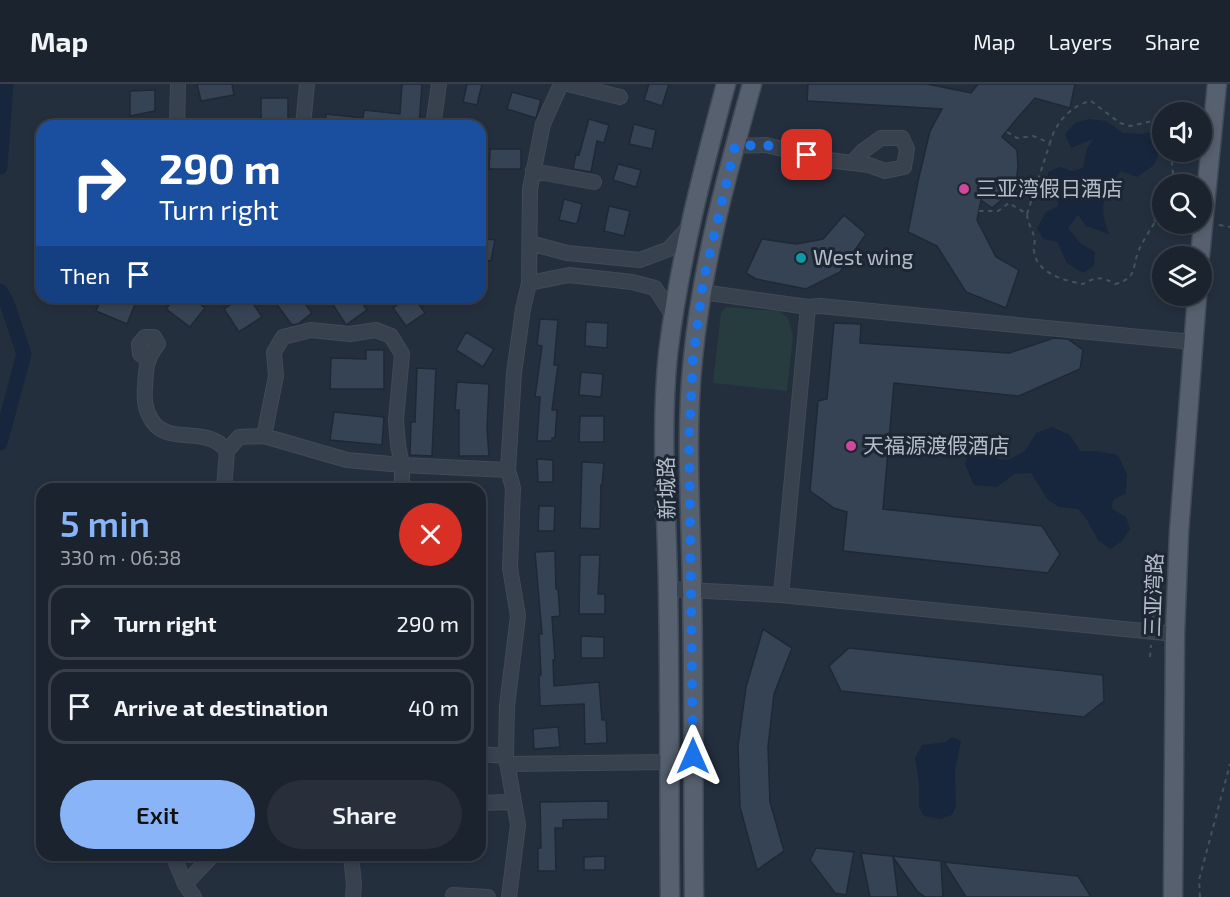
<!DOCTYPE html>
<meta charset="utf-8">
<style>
:root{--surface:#1b232e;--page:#282f3a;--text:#f1f3f6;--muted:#a0a4aa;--line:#39404a;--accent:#8ab4f8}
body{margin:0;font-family:"Exo 2","Noto Sans SC",sans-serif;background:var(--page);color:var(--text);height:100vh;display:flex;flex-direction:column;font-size:22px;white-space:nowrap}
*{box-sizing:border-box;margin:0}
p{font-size:20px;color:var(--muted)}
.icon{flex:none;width:33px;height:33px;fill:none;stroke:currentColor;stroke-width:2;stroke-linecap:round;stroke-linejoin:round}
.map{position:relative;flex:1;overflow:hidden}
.side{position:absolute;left:36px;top:399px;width:450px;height:378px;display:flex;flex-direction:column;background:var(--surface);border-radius:18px;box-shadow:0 3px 9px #0003,0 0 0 2px var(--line)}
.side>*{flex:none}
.banner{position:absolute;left:36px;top:36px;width:450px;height:183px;border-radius:18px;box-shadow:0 3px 9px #0003,0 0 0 2px var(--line);background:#1a4fa0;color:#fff;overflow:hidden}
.controls{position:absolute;left:1152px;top:18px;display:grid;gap:12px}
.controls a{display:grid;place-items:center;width:60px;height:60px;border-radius:50%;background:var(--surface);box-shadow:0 3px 9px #0003,0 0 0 2px var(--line);font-size:30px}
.pin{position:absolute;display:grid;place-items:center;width:51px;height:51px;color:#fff;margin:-26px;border-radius:12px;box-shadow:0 3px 9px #0006}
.me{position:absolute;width:66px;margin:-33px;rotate:0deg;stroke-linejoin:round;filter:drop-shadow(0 0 4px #0008)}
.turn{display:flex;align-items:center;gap:21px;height:126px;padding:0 24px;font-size:27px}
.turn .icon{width:78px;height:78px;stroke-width:2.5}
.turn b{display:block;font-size:42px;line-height:51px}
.then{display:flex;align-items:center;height:57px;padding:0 24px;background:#0003;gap:12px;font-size:22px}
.round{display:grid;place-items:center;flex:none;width:63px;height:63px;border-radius:32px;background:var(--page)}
.head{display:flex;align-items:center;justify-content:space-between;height:102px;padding:0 24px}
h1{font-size:36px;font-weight:600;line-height:45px;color:var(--accent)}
.cta{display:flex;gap:12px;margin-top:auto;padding:12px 24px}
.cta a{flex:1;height:69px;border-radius:36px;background:var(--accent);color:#111;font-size:24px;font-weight:600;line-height:69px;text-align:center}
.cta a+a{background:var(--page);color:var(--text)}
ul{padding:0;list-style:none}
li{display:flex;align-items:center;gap:18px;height:75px;margin:0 12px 9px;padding:0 12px;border:3px solid var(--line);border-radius:18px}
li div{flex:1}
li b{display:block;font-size:22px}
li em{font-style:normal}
header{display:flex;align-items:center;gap:36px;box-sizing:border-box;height:84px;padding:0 30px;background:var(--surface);border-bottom:2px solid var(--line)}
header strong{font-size:28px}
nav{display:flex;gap:33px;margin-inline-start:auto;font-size:21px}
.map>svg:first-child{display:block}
.green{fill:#263c3f}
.water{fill:#17263c}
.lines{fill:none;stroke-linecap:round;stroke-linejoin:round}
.canal{stroke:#17263c;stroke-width:15}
.building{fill:#364354;stroke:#1f2835;stroke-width:1.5}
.minor-casing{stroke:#414a57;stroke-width:16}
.major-casing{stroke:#414a57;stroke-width:21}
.path{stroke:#3f5557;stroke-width:2;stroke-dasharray:4.5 4.5;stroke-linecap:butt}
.minor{stroke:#38414e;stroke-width:14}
.major{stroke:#56606e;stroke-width:18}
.route{stroke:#1a73e8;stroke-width:10;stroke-dasharray:0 18}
.hotel-dot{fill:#d1479c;stroke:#1d2633;stroke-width:2}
.culture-dot{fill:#0f9aa8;stroke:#1d2633;stroke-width:2}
.labels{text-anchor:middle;stroke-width:6;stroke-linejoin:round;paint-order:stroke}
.poi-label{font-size:21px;fill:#b4bcc9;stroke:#1d2633;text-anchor:start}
.street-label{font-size:21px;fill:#b4bcc9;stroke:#1d2633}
</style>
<header>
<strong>Map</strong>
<nav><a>Map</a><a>Layers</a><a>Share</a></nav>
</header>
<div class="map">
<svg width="1230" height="813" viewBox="0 0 1230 813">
<rect width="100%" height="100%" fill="#242f3e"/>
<path class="green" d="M726,223L778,227L788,234L793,252L787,307L713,299L721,229Z"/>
<path class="water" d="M1089,35L1106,37L1123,49L1141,50L1156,47L1161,63L1154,81L1137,93L1121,87C1103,111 1098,121 1109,150L1086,142L1078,131L1068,144L1080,159L1095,168L1094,182L1083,189L1067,179L1057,158L1043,155L1037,144L1046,128L1058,122V110L1047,103L1048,88L1060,83L1072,87L1083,84L1087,65L1093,55L1071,64L1065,50L1075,39Z
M1052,343L1070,351L1080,367H1096L1118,371L1127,391L1126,409L1113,416L1112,425L1126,433L1130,445L1122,457L1110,465L1098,456L1087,436L1078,425L1059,423L1048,416L1031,389L1014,390L997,403L974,401L965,380L968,369L976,363L990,359L997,375L1008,376L1025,367L1036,349Z
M952,653L961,657L955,687L956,722L952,731L940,735L924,732L919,723V699L915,674L922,661L946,658Z"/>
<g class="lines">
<path class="canal" d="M0,83L6,0
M0,207L7,219L24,270L0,359"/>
</g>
<path class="building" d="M197,0H232L234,11L201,17Z
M402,0H422L419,42H325L326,30L363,34L364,26L400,30Z
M467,0H482L477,21L463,18Z
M649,0H669L662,22L644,16Z
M808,0H927L971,9L978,0H1075L1070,24L1035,14L1014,38L1002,53L1017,66L1018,83L1016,98L1006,112L992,124L981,116L977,136L996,173L1019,186L1006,224L966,208L937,162L908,148L918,97L930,47L942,25L807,17Z
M155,6V27L130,32V7Z
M512,8L541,16L536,34L507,25Z
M261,14H288V37L261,36Z
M589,35L609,41L604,59L597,57L591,88L573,85L576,70L579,71Z
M634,40L656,46L652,65L629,60Z
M490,65H521V85H489Z
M618,80L641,86L636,103L613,96Z
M564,115L582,120L577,140L559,136Z
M609,122L630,127L624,152L604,147Z
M844,131L866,150L840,188L806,205L756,195L746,189L762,155L796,160L823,155Z
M480,154L495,156L491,177L480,175Z
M102,213H138L127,240L96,227Z
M175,213H191L205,224L190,243L166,225Z
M242,213H249L262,233L239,248L224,225Z
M282,213H300L312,229L298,240L292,241L275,218Z
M328,213H358L367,226L346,241Z
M408,213H414L425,229L406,242L393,224Z
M540,235L558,236L554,281H558L552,326H557L555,354H552V357H537L540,313H535L542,262L537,261Z
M586,238L608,239L607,264L585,262Z
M834,239L861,240L860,259L1009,269L1054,254L1068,255L1083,266L1080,285L1019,312L894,299L883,425L1042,442L1060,470L1048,489L843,467L847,428L834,424L810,407L818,317L827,315Z
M466,248L494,265L483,283L456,266Z
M366,266H384V305H330L331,274L366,275Z
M417,284L436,285L432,372L410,371L411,338H415Z
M581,288L603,290L601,313L579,311Z
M457,298L489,300L487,345L489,372H459V326H455Z
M334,328L384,333L382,361L330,356Z
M580,332H604V358H579Z
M537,375L553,376V398H538Z
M582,378L604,379L602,401H601L600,445L580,444Z
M539,422H555L554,447H538Z
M555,467L556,505H558L560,532L552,533L555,576H553L554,602L599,598L602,636H606L607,659L585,660L584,620L540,622L539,591H541L539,550H542L535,468Z
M580,471H600L598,510H605V530H579Z
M763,545L792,564L774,610L768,663L770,718L784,767L757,786L740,723L738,662L746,603Z
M581,552L604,553V574H581Z
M849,564L1103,591L1104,617L1084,633L841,607L829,582Z
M558,643L560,663L534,665L533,645Z
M608,717V735L563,736V744H555L556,787H538V764H541L540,718Z
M816,764L854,768L846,811L835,809L810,776Z
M861,769L941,777L943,813H925L917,807L893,773L898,813H870Z
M605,772V786H584V773Z
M944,778L1078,792L1091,813H966Z"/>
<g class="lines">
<defs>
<path id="minor" d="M568,0L620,13
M177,42L178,0
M303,42L307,0
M433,42L439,0
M735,62L766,61L828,76L869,81L885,87L904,83L907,65L902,54H881L863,67L852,79
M533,87L594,98
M530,159L567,169L640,176L669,165L689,143
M529,199L569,191L632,198L655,204L673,232
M702,208L808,223L820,222L1193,258
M148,275L140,270L139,260L145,253H154L158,260C146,275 146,284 145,303C144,316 145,327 153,338C167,358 198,346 217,358C221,360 224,364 227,367
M264,352L276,292L274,268L283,253L311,246L350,250L376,246L391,252L402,270L396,336L398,361L402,381V405
M224,405L227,367L239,353L264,352L347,376L402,381L508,386
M668,505L781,511L1175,550
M781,511L808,223
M480,670L506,672
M507,680L669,678
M480,719L514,718
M173,771L185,800L213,771
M351,771L354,801L353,813
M185,800L194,813
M453,811L488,813
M509,813L518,741L506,672L507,622L518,532L510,484L513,404L508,386L514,289L523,225L529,199L530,105L543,40L561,0"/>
<path id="major" d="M1200,172L1217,0
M670,813C669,710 670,608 668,505C667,427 660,348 668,270C679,178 702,89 726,0
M694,813C693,710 694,608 692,505C691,428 685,351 693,274C702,181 727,90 752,0
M1173,813L1175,550L1179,448L1197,212"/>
</defs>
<use href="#minor" class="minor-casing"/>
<use href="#major" class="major-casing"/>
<path class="path" d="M1007,48L1017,54L1033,52L1050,59C1055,39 1071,21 1091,17L1120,39L1130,42L1153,37L1162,45
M1171,68L1174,100
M979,127H998L1009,119L1027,130C1028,141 1032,144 1034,153C1036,157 1033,163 1034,167C1036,189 1065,197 1083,200C1096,192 1103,193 1115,200C1137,194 1132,185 1138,168C1142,158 1149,148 1155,138L1168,142L1172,140
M1027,130L1050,59
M1155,138L1154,131L1162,122
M1219,141L1230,143
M1153,534L1154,523H1161
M1150,573L1151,561
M1200,813L1199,796L1230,680"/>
<use href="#minor" class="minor"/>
<use href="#major" class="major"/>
</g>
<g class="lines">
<path class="route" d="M693,672L689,353L693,275L703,198L735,62L766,61L807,71"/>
</g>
<g class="hotel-dot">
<circle cx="964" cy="105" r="6"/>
<circle cx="851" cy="362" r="6"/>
</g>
<circle class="culture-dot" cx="801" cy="174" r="6"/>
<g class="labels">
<g class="poi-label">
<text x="976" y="112">三亚湾假日酒店</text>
<text x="813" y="181">West wing</text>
<text x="863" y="369">天福源渡假酒店</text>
</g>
<g class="street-label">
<text transform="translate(667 404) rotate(-91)" y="7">新城路</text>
<text transform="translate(1154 511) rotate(-88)" y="7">三亚湾路</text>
</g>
</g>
</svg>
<div class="controls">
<a><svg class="icon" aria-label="sound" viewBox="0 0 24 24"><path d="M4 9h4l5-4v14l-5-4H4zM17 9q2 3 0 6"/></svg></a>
<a><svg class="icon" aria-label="search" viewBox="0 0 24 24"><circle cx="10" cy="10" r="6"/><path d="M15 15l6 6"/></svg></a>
<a><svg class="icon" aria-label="layers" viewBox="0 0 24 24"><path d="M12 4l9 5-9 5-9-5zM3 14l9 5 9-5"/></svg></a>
</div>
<div class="pin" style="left:807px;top:71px;background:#d93025"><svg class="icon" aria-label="arrive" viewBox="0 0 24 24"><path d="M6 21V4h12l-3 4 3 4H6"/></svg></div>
<svg class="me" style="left:693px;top:672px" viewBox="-20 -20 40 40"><path d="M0-17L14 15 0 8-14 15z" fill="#1a73e8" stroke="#fff" stroke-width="4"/></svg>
<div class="banner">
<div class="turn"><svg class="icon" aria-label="right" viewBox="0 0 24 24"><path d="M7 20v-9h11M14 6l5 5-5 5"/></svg><div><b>290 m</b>Turn right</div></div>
<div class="then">Then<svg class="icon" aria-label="arrive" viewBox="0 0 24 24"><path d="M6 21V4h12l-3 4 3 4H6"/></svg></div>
</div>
<section class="side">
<div class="head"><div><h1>5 min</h1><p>330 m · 06:38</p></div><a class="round" style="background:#d93025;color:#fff"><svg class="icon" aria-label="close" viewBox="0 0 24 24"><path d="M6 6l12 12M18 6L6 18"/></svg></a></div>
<ul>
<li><svg class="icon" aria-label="right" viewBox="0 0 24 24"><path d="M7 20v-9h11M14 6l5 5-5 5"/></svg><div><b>Turn right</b></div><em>290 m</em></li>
<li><svg class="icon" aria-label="arrive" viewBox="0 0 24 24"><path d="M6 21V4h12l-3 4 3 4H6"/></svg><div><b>Arrive at destination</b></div><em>40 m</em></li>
</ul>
<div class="cta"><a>Exit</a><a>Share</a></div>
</section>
</div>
